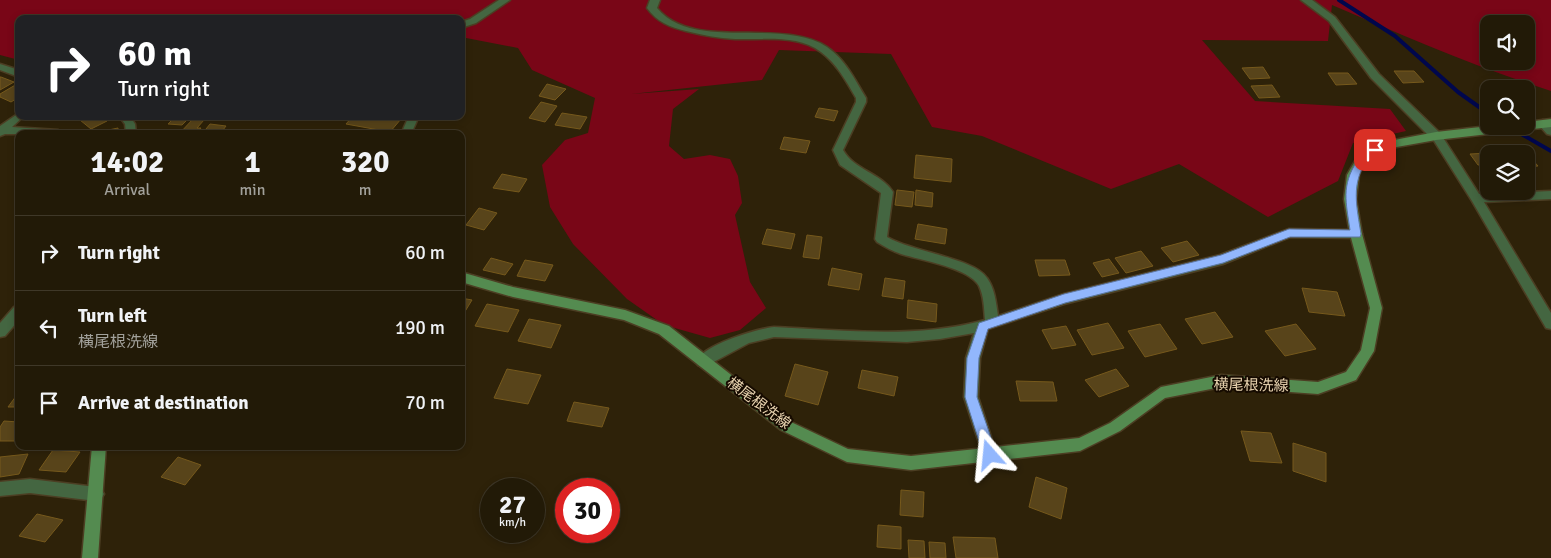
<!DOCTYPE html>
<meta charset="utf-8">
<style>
:root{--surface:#221a07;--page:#2e2715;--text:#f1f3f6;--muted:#a2a19b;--line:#3f3828}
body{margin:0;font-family:Signika,"Noto Sans JP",sans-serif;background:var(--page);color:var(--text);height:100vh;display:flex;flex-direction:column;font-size:19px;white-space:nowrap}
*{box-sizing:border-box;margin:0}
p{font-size:16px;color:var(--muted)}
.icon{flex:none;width:28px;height:28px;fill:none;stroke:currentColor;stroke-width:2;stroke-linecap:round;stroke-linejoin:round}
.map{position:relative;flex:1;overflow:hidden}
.sheet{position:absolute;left:15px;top:130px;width:450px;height:320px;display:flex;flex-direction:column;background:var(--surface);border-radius:10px;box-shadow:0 2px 8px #0003,0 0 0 1px var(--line)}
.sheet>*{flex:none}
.banner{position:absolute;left:15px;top:15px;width:450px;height:105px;border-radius:10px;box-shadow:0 2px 8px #0003,0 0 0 1px var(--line);background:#202124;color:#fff;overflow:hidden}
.tools{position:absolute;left:1480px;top:15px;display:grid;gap:10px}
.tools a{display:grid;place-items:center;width:55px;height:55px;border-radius:10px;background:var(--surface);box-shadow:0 2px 8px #0003,0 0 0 1px var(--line);font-size:25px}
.speed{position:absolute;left:480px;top:478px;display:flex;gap:10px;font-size:25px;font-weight:700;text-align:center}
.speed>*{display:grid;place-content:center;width:65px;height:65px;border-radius:50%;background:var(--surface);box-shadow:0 2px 8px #0003,0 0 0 1px var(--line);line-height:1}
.speed small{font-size:12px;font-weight:400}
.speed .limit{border:8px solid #d22;background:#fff;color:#111}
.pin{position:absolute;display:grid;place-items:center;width:42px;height:42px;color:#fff;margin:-21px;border-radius:10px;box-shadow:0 2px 8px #0006}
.me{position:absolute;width:55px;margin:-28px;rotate:342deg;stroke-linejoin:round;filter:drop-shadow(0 0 4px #0008)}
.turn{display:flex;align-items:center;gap:18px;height:105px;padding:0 20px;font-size:22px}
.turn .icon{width:65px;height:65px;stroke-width:2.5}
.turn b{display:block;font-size:35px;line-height:42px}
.eta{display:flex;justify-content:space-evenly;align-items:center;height:85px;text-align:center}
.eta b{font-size:30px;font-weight:800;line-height:35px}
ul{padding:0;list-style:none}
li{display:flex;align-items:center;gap:15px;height:75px;padding:0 20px;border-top:1px solid var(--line)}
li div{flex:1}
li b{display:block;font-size:19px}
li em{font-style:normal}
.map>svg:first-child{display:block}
.green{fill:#790617;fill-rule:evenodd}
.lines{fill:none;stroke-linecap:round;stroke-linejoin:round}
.stream{stroke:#00074d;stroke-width:4}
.building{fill:#58441a;stroke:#76591c}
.minor-casing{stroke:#4c3e23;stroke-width:3}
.tertiary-casing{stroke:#4c3e23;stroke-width:3}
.secondary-casing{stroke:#4c3e23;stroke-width:3}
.minor{fill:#446641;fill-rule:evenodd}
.tertiary{fill:#446641;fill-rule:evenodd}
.secondary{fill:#548b50;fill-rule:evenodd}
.route{fill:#92b7fd;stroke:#5f77a4}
.labels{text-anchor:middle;stroke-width:4;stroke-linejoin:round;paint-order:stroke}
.street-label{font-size:15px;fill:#e7d2ae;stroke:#160b00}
</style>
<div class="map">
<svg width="1551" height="558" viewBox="0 0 1551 558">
<rect width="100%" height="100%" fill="#2e2209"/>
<path class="green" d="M0,0H1551V91C1476,67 1404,36 1332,5L1328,41L1202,40L1255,101L1390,109L1406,131L1353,143L1338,181L1268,217L1179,164L1111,189L982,136L932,127L891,54L779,50L762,80L631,94L699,89L673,109L669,146L684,159L710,155L730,159L738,176L742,203L735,215L750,282L766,308L740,330L710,338L664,325L627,299L573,244L550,207L542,165L565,140L588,133L595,98L532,70L518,48L461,37V19H19V60L0,55ZM1489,24H1526V61H1489Z"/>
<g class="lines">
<path class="stream" d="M1339,0L1395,36L1458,92L1489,114
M1511,128L1551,151"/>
</g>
<path class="building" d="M1263,67L1270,78L1250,79L1242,68Z
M1394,71H1414L1424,82L1403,83Z
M1328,73H1348L1357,84L1336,85Z
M0,77H1L14,82L0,90Z
M17,84L19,85V97L11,102L0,97V94Z
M547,84L566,89L555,100L539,96Z
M1272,85L1280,97L1259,98L1251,86Z
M541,102L557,106L545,122L529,118Z
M819,108L838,111L834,121L815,117Z
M562,113L587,117L580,129L555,125Z
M89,116H101L107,121L91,129L80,120Z
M353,116H396L401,119L390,132L346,124Z
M175,117L189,118L182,125L168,124Z
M193,119L204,120L197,128H201L196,134H179Z
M210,124L226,126L220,134H202Z
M118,128V134H99V132Z
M784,137L810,141L806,153L780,149Z
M1490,153L1489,165H1478L1470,154Z
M916,155L952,159L951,182L914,178Z
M1526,155H1528L1538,166L1526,167Z
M502,174L527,179L519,192L493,188Z
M897,190L914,192L912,207L895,205Z
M916,190L933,193L932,207L915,205Z
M479,208L497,213L484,230L466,225Z
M918,224L947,229L945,244L915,239Z
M767,229L795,234L791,249L762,244Z
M807,235L822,237L819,259L803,257Z
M1187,241L1199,255L1173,262L1161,248Z
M1141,251L1153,266L1126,273L1115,258Z
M491,258L513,264L505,275L483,270Z
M1109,259L1119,273L1102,277L1093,263Z
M525,260L553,265L545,281L517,276Z
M1035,260H1065L1070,275L1039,276Z
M832,268L862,274L859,290L828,285Z
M885,278L905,281L903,299L882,296Z
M1302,288L1337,292L1345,316L1309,312Z
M461,298L472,300L461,318Z
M908,300L937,304L936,322L907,318Z
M487,304L519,310L508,332L475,326Z
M1215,312L1233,337L1202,344L1185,319Z
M529,319L561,325L551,348L518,341Z
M1108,323L1124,348L1092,355L1077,330Z
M1160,324L1177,349L1145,357L1128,331Z
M1296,324L1316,349L1285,356L1265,331Z
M1066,326L1076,345L1052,349L1042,330Z
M795,364L828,372L818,405L785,396Z
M507,369L541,375L528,404L494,398Z
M1116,369L1129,386L1099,397L1085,380Z
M862,370L898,377L894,396L858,388Z
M1016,381L1053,382L1057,401H1020Z
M19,392V407H8Z
M574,402L609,408L602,427L567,421Z
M4,421L19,422L18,441H0V427Z
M1241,431L1271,433L1282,463L1250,461Z
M1293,443L1326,453V482L1293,471Z
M53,450L80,452L66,472L39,470Z
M28,454L19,474L0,477V457Z
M178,457L201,465L185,485L161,477Z
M1036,477L1067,488L1061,519L1029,507Z
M901,490L924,492L923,517L900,515Z
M37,514L63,520L45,542L19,536Z
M878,525L901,527V549L877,547Z
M953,537L995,538L998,558H956Z
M908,540L924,541L925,558H909Z
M929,542L945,543L946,558H930Z"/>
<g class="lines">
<defs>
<path id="minor" d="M499,0H510L476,23L461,28V22L470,19Z
M650,0H660L657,8C692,52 781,17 827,47C845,59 855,80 866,98V102L843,150C854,170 881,173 893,192L887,237C912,252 974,258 987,278C995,289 996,303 998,316L1064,294L1220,255L1289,229L1356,230L1362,234L1356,238L1290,237L1223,264L1064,304L988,329L980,358L978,397L997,455L995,460L990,462L985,460L983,455L964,397L966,358L974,333L940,339L907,342L774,337L749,343L708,365L703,367L698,365L696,361C704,345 756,329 774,327C844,330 917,339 985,320C984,309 984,296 979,286C970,268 920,260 901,254C892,251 885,247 877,242L875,239L881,193L840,165L833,150L856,102V98C846,81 837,64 821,52C797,34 764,40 735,39C718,38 702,35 686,31C670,27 657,22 647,8Z
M0,64L19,70V77L0,70Z
M19,113V116H24L12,127L58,130L63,134H5L0,136V126Z
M119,116H130L135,124L136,134H126L125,124Z
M409,116H419L411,134H401Z
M1543,120L1551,125V135L1547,134L1538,124Z
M1436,132L1440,133L1479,194L1551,191V199L1484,202L1551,313V329L1546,328L1472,201L1431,136Z
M19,306V320L5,336L0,337V323L14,307Z
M30,479L96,487L101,489L104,494L101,499L96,501L30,493L0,496V482Z"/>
<path id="tertiary" d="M1301,0H1312L1335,17L1379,74L1440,133L1441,136L1440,139H1432L1371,78L1329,21Z"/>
<path id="secondary" d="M1551,119V127L1436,140L1391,148L1379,153L1363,166L1359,175L1356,199L1362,234L1382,308L1374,351L1356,380L1318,394L1221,387L1165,398L1120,431L1080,451L911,470L847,462L781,430L659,334L624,320L513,297L461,282V272L513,287L625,310L669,326L791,422L848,449L911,456L1079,438L1110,423L1161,387L1221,375L1318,382L1346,372L1361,350L1370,308L1350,234L1344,199L1347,175L1355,161L1371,147L1389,141L1436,132L1489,126H1526V122Z
M92,446H106L98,558H82Z"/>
</defs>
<use href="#minor" class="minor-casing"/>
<use href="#tertiary" class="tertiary-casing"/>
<use href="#secondary" class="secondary-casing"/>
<use href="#minor" class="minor"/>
<use href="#tertiary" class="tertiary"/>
<use href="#secondary" class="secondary"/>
</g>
<path class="route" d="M1375,146L1380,150C1377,154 1372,156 1368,160C1350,182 1357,208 1361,234L1360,237H1290L1223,263L1065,303L988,329L979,358L977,397L997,455L995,460L990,461L985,460L965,397L967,358L979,323L1064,294L1221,255L1289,229L1350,230C1346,202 1341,186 1357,161C1362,155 1367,149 1375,146Z"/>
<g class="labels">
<g class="street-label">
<text transform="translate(1251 385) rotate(1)" y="5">横尾根洗線</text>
<text transform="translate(759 403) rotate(37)" y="5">横尾根洗線</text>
</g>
</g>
</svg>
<div class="tools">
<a><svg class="icon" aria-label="sound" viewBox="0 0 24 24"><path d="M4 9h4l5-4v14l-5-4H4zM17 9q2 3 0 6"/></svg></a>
<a><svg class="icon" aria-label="search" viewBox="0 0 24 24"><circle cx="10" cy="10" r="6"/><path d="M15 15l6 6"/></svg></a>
<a><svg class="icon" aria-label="layers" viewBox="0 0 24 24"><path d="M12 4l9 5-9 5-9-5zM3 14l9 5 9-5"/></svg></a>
</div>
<div class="speed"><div>27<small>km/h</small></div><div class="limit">30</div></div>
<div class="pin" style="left:1375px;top:150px;background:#d93025"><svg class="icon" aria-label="arrive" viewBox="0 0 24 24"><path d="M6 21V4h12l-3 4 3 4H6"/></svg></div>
<svg class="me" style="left:990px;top:455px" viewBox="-20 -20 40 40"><path d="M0-17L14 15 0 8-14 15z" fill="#92b7fd" stroke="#fff" stroke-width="4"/></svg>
<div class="banner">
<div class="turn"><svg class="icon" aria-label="right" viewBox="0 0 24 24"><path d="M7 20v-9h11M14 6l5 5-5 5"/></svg><div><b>60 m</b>Turn right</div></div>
</div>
<section class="sheet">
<div class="eta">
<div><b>14:02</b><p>Arrival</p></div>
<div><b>1</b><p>min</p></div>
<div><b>320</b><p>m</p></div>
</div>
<ul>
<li><svg class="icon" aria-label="right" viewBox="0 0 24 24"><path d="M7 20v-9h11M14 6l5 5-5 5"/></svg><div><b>Turn right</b></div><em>60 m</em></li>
<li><svg class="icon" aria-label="left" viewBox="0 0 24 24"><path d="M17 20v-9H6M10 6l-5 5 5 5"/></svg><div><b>Turn left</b><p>横尾根洗線</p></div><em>190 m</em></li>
<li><svg class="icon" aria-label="arrive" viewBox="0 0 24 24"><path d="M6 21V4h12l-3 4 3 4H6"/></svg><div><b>Arrive at destination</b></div><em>70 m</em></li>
</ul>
</section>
</div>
